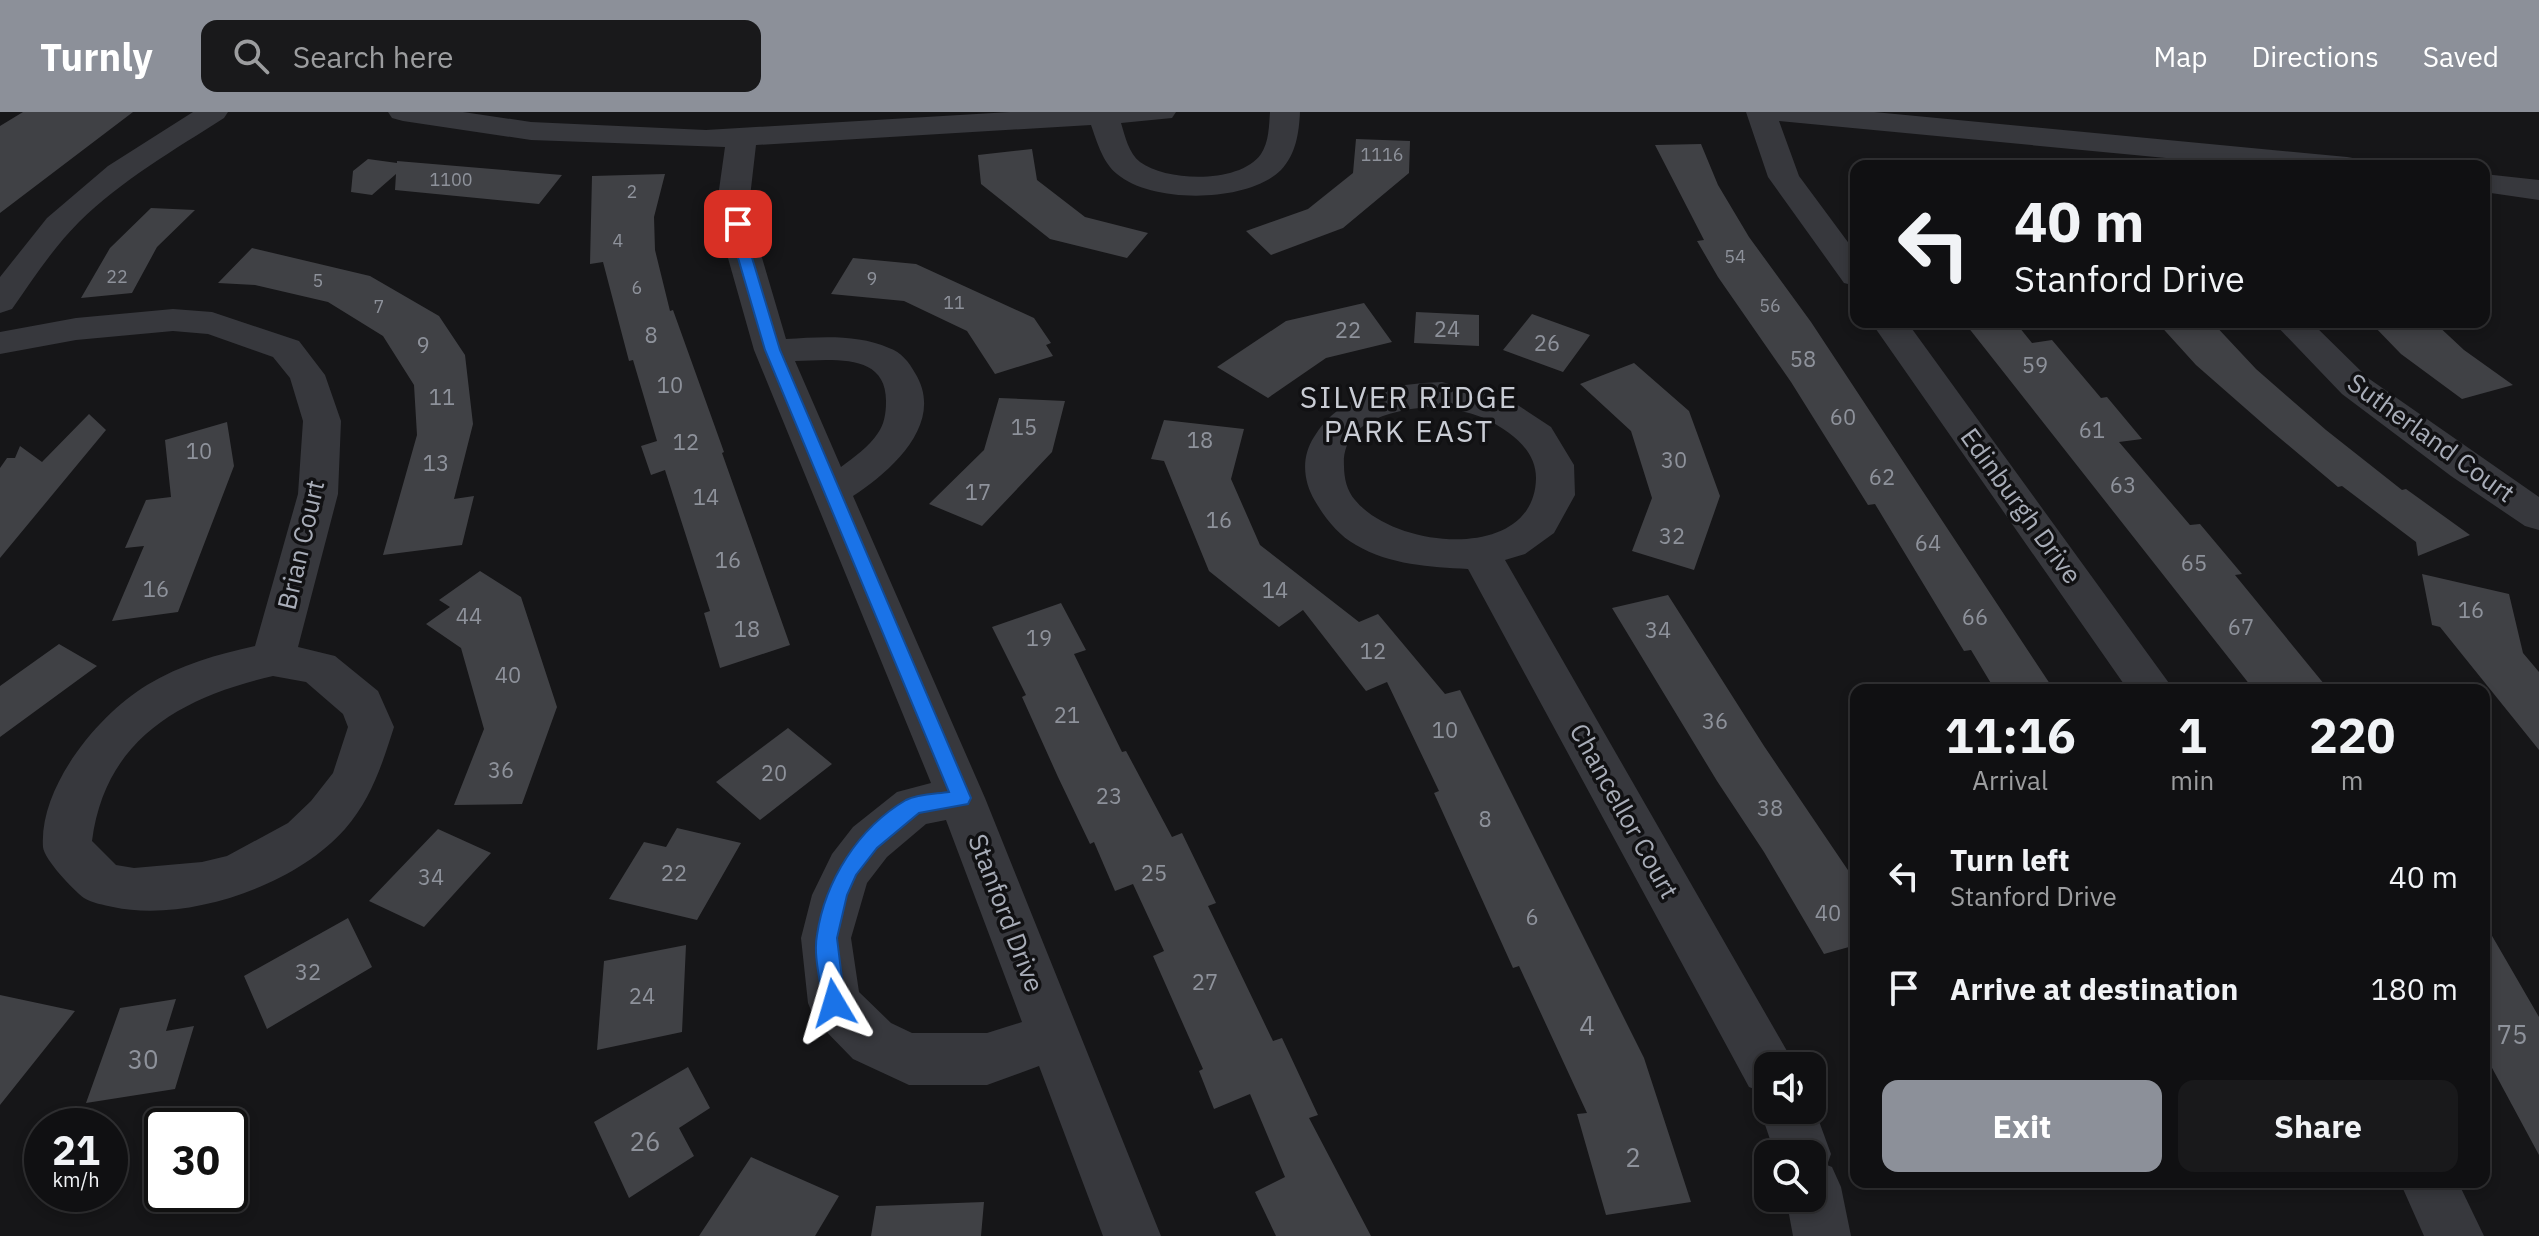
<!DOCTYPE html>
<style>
:root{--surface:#101012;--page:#19191b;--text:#f1f3f6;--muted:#9c9d9f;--line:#303032;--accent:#8c9099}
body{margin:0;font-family:"IBM Plex Sans",sans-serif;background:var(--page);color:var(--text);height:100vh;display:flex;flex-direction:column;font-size:30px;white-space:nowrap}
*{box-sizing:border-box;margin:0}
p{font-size:26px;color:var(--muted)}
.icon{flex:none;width:44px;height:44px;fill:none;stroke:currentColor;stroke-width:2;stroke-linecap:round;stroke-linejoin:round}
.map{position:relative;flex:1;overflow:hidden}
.side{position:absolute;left:1850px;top:572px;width:640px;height:504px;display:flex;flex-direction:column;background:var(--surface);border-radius:16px;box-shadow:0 4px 12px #0003,0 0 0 2px var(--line)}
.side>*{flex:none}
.top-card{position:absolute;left:1850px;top:48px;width:640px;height:168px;border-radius:16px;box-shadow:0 4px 12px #0003,0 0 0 2px var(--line);background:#101012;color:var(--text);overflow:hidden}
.tools{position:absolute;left:1754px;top:940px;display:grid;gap:16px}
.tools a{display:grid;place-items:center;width:72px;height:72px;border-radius:16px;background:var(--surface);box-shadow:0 4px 12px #0003,0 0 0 2px var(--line);font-size:40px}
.speed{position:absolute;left:24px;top:996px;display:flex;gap:16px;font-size:40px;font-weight:700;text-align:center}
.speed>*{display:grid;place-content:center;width:104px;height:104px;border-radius:50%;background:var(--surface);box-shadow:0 4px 12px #0003,0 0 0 2px var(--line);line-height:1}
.speed small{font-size:20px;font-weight:400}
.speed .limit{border:4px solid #111;border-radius:12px;background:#fff;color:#111}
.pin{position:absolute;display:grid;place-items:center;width:68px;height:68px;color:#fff;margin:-34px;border-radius:16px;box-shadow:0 4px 12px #0006}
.me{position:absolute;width:88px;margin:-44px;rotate:353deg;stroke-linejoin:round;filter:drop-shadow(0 0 6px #0008)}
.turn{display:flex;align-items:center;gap:28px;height:168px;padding:0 32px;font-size:36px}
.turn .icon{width:104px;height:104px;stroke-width:2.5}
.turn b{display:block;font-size:56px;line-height:68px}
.eta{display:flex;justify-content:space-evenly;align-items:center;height:136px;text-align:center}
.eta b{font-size:48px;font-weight:800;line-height:56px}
.button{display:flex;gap:16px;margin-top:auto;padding:16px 32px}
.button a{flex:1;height:92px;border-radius:16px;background:var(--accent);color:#fff;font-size:32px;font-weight:800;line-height:92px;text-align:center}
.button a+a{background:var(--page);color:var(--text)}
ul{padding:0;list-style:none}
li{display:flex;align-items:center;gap:24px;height:112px;padding:0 32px}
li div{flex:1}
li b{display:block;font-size:30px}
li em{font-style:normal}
header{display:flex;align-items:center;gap:48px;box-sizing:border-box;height:112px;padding:0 40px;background:var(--accent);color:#fff}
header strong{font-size:38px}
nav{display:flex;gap:44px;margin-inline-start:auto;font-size:28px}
.search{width:560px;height:72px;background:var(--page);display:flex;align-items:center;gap:20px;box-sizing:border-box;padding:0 28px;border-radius:16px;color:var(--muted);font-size:30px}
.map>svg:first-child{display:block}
.building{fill:#404145}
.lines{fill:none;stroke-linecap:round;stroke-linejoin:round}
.minor{fill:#37383d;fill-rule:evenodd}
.route{fill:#1a73e8;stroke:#114b97;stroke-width:2}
.labels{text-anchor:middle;stroke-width:7;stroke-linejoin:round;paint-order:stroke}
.far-number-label{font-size:18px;fill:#8e929b}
.number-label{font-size:22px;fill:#8e929b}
.street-label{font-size:26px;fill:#a8adb8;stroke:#111113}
.near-number-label{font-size:26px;fill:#8e929b}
.quarter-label{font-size:30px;letter-spacing:2px;fill:#c9ccd4;stroke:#111113}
</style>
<header>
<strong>Turnly</strong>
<div class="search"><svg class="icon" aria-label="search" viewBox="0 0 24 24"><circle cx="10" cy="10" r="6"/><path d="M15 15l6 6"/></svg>Search here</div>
<nav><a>Map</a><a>Directions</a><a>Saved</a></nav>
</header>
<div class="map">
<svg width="2539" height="1124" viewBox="0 0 2539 1124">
<rect width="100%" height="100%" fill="#161618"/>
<path class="building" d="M23,0H133L0,101V14Z
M1356,27L1410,29L1409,61L1343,116L1271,143L1246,119L1308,97L1353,61Z
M1701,32L1718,73L1749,125L1811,210L2054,578H1995L1971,538L1964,539L1875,392L1868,393L1791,270L1718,165L1697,129L1704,128L1655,33Z
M1032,37L1037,68L1085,105L1148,121L1127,146L1050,127L981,72L978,43Z
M368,47L397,51V49L562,63L539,92L395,78L396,62L372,83L351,80L353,59Z
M665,62L654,105L655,138L670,199L673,198L724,340L722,341L790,533L720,556L704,501L710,499L665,358L651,363L641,334L657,329L633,248L629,249L603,150L590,152L592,64Z
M151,96L195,98L157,135L132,181L81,186L110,136Z
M252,136L370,164L439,204L465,243L473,312L454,387L474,384L462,433L383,443L417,323L414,273L383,224L328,190L255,173L218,171Z
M853,146L916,152L1034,206L1051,231L1046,233L1053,244L995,262L967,219L904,189L831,182Z
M1364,191L1392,230L1326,246L1268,286L1217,255L1286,209Z
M1416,200L1479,203V234L1414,231Z
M1532,202L1590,223L1563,260L1503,238Z
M1964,210H2015L2032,231L2052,228L2101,286L2107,285L2142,327L2119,330L2190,413L2200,412L2242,462L2235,463L2329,578H2254Z
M2157,210H2212L2256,257L2326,318L2402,378L2406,377L2470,423L2418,444L2416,430L2342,374L2338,375L2269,317L2196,253Z
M2370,210H2434L2464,238L2513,273L2462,287L2401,242Z
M1634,251L1689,299L1720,384L1694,458L1632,439L1652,386L1631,319L1580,272Z
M999,286L1065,289L1052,340L982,414L929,392L984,338Z
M89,302L106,318L0,446V356L7,346H15L20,334L42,350Z
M1164,308L1244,317L1231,367L1260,433L1359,510L1378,502L1445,582L1460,578L1644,946L1691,1090L1606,1103L1577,1002L1587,1001L1519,854L1513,856L1434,681L1439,679L1387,570L1366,579L1303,498L1279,515L1209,459L1164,349L1151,347Z
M227,310L234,354L178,500L112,509L144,434L125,436L146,388L171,385L165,328Z
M480,459L521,485L557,595L522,692L454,693L484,617L461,536L426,512L450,495L439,488Z
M2422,462L2509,482L2523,541L2539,560V638L2440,515L2432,513Z
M1668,483L1764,634L1856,770V833L1824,842L1764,740L1717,669L1612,496Z
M1061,491L1086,538L1074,542L1122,640L1126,639L1172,725L1182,721L1216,791L1208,794L1273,929L1282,926L1318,1003L1309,1006L1371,1124H1276L1255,1080L1285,1065L1250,982L1214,997L1199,959L1203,957L1153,844L1164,839L1133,772L1115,779L1094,730L1090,732L1058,665L1022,585L1026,583L992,515Z
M59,532L97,554L0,625V574Z
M788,616L832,652L760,708L716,670Z
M677,716L741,731L697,808L609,787L644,730L666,735Z
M438,717L491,741L424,815L369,789Z
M348,806L372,855L267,917L244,864Z
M2484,810L2539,905V1043L2484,941Z
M686,833L682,920L597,938L604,849Z
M0,883L75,899L0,993Z
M176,887L166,919L194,914L175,977L86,991L120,896Z
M688,955L710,996L679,1016L694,1044L629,1086L594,1010Z
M751,1045L839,1084L815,1124H699Z
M984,1090L981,1124H871L876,1094Z"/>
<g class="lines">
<path class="minor" d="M193,0H228L224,6C174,38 122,68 79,110C53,136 33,167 12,197L0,201V165L47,106L108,54Z
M388,0H463L531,10L706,18L1010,0H1176L1172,6L1121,11C1125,24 1129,42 1140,50C1167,70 1240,72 1261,42C1269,30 1269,14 1270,0H1300C1299,21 1296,42 1281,58C1248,91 1152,92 1117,62C1103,51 1097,30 1091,13L756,33L750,85L760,139L786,227C821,225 857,222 889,236C901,240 909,250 915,261C946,311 891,359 853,384L985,686L1161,1124H1103L1039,954L987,973H909L853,947L815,908L808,891L801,826L812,783L832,742L853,715L897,680L931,671L754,238L726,139L718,85L725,35L531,28L403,9L392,6ZM826,248C858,248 887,253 886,291C886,301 884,313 878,321C869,335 854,345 841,355L795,249ZM946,708L1022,910L987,921H912L891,911L859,880L851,826L867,771L887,745L926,712Z
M1746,0H1874L2347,45L2358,47L2363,54H2250L1779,9L1799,64L1856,141V174L1844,171L1768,65Z
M2484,62L2539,68V88L2484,80Z
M173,197L212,200L299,229L325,263L341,309L338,382L298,535L335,544L378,579L394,615C382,653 371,687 345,717C295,774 186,811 113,795C104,793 92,791 84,786C73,778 44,747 43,735C39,674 99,602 147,573C180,553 218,542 255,534L298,382L303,309L290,266L273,245L208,222L173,219L76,228L0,242V220L76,206ZM273,564L306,570L343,602L348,615L333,661L311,689L288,711L227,744L202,750L134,756L116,753L92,729C105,627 181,585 273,564Z
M1871,210H1907L2174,578H2128Z
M2273,210H2311L2368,266L2539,385V418L2525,414L2451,364L2342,282Z
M1442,270L1513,290L1551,315L1574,353L1575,383L1554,421L1525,442L1505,448L1787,939L1794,954H1768V998H1812V990L1831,1042L1827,1053L1832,1055L1841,1075L1851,1124H1793L1786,1086H1812V1042H1775L1760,998L1767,982L1749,975L1468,457C1430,455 1390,453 1356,433C1338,423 1325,406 1315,389C1303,369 1301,345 1314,325C1341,280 1393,272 1442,270ZM1441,294C1456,298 1474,301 1488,308C1511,320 1536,338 1536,366C1535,450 1396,438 1355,388C1347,379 1344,366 1344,354C1341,304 1405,296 1441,294Z
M2400,1070H2458L2484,1124H2424Z"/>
</g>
<path class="route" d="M738,108L745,112L750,139L780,238L971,686L968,692L919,701L877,736L856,763L847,783L837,826L845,891L842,898L834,901L827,898L823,891C821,870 813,844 817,823C825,769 858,716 906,688C918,682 936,682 949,680L765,238L736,139L732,112Z"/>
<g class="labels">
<g class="far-number-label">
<text x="1382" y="49">1116</text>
<text x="451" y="74">1100</text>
<text x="632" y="86">2</text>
<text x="618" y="135">4</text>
<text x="1735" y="151">54</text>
<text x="117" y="171">22</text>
<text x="872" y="173">9</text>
<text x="318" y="175">5</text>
<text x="637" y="182">6</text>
<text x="954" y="197">11</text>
<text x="1770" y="200">56</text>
<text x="379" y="201">7</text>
</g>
<g class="number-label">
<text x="1447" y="225">24</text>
<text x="1348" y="226">22</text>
<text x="651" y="231">8</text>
<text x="1547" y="239">26</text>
<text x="423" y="241">9</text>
<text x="1803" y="255">58</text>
<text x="2035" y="261">59</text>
<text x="670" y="281">10</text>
<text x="442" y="293">11</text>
<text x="1843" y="313">60</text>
<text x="1024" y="323">15</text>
<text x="2092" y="326">61</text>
<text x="1200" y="336">18</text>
<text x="686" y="338">12</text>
<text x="199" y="347">10</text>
<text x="1674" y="356">30</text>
<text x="436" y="359">13</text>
<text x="1882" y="373">62</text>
<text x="2123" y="381">63</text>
<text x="978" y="388">17</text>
<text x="706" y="393">14</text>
<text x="1219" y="416">16</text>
<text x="1672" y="432">32</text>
<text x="1928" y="439">64</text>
<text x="728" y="456">16</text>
<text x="2194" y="459">65</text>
<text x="156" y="485">16</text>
<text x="1275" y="486">14</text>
<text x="2471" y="506">16</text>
<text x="469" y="512">44</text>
<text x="1975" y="513">66</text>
<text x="2241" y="523">67</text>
<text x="747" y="525">18</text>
<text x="1658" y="526">34</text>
<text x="1039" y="534">19</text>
<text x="1373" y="547">12</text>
<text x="508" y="571">40</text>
<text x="1067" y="611">21</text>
<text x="1715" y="617">36</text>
<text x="1445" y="626">10</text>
<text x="501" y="666">36</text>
<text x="774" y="669">20</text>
<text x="1109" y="692">23</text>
<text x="1770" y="704">38</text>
<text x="1485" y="715">8</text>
<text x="674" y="769">22</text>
<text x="1154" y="769">25</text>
<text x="431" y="773">34</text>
<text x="1828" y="809">40</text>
<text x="1532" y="813">6</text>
<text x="308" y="868">32</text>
<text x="1205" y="878">27</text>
<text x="642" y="892">24</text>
</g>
<g class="street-label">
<text transform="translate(2431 326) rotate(36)" y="9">Sutherland Court</text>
<text transform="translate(2021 394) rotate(54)" y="9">Edinburgh Drive</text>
<text transform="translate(301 433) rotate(-77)" y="9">Brian Court</text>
<text transform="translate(1624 699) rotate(61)" y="9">Chancellor Court</text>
<text transform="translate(1006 801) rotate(69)" y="9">Stanford Drive</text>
</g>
<g class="near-number-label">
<text x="1587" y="923">4</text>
<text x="2512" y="932">75</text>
<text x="143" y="957">30</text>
<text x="645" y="1039">26</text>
<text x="1633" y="1055">2</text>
</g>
<g class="quarter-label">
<text x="1409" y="296">SILVER RIDGE<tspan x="1409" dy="34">PARK EAST</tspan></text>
</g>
</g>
</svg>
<div class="tools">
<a><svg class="icon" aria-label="sound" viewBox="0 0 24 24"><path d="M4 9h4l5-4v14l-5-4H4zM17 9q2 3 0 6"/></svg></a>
<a><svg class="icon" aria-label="search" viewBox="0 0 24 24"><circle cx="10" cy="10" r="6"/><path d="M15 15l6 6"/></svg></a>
</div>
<div class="speed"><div>21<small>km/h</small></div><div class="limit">30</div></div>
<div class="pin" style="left:738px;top:112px;background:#d93025"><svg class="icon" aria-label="arrive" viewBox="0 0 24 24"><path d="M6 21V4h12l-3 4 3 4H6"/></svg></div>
<svg class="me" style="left:834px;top:891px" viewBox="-20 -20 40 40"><path d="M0-17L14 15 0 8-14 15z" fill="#1a73e8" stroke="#fff" stroke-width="4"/></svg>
<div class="top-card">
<div class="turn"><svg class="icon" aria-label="left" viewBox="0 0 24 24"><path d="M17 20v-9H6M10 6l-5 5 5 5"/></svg><div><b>40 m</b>Stanford Drive</div></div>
</div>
<section class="side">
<div class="eta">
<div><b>11:16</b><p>Arrival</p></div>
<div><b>1</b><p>min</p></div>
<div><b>220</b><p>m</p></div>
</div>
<ul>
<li><svg class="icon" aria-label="left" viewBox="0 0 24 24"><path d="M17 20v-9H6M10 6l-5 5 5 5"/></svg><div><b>Turn left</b><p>Stanford Drive</p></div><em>40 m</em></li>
<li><svg class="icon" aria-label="arrive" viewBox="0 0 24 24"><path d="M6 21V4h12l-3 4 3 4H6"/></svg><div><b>Arrive at destination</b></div><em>180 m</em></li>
</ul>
<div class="button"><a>Exit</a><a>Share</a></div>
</section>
</div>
